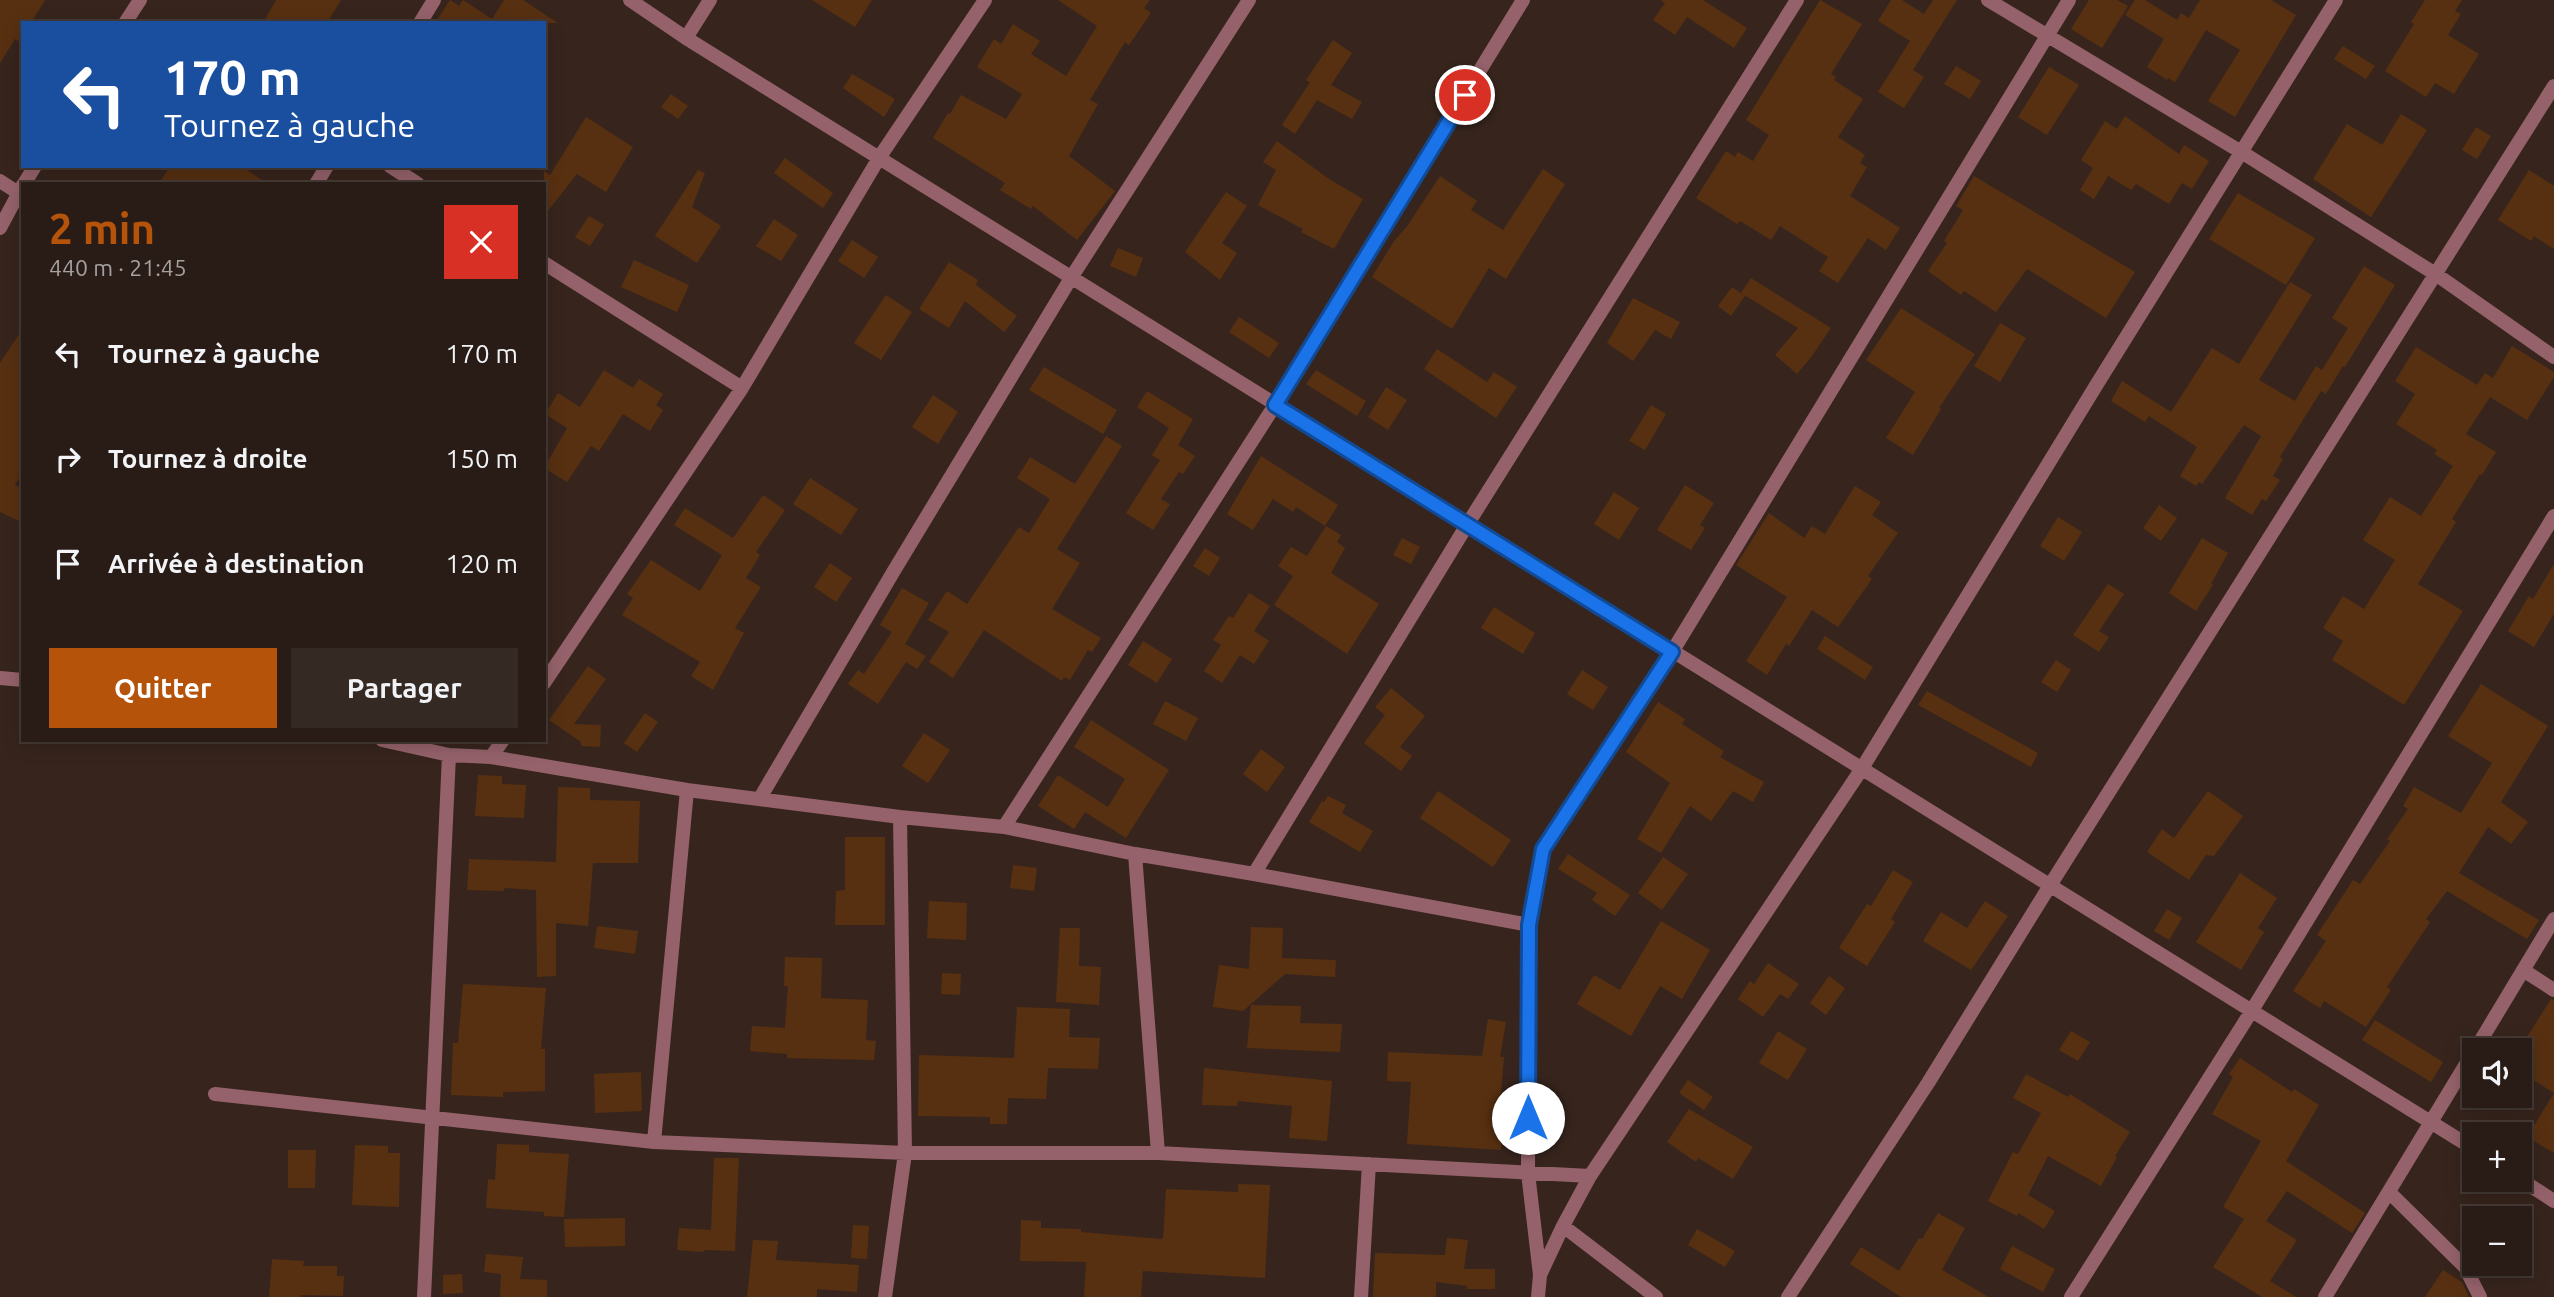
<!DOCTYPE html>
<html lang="fr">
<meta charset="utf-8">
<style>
:root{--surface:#291c16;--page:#352923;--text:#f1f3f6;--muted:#a5a1a1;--line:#453a35;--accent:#b45309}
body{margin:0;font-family:Ubuntu,sans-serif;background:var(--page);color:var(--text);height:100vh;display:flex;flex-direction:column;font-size:26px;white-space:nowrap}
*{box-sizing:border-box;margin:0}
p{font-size:23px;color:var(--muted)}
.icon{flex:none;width:38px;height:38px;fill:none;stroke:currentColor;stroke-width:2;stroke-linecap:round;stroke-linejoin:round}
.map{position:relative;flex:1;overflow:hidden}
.side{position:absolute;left:21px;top:182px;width:525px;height:560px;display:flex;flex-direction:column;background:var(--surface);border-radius:0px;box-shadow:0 4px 18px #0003,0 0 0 2px var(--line)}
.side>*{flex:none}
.banner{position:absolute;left:21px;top:21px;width:525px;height:147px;border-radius:0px;box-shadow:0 4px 18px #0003,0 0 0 2px var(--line);background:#1a4fa0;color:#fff;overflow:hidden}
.fabs{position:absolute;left:2462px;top:1038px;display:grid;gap:14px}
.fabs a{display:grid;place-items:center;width:70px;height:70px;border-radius:0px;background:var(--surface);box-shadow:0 4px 18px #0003,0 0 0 2px var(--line);font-size:35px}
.pin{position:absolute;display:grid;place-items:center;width:60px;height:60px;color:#fff;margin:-30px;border:4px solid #fff;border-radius:50%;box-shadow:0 2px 7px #0007}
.me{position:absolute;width:77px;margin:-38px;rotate:0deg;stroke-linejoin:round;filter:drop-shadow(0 0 5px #0008)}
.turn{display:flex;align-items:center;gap:24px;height:147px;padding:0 28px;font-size:32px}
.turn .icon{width:91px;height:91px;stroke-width:2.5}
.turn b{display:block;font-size:49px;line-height:60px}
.round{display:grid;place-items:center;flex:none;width:74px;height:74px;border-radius:0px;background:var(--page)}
.headline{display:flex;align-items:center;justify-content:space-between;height:119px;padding:0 28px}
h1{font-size:42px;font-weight:700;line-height:52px;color:var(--accent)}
.cta{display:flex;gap:14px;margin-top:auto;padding:14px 28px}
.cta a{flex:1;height:80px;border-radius:0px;background:var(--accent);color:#fff;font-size:28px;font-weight:700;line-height:80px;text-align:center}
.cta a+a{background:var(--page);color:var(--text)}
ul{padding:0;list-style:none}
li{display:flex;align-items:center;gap:21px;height:105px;padding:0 28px}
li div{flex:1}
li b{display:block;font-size:26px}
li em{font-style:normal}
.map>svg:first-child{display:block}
.building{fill:#573011}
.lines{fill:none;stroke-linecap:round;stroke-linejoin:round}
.minor{stroke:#95626b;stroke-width:14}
.route-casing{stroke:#114b97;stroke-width:18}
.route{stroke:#1a73e8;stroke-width:12}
</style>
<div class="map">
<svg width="2554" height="1297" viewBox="0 0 2554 1297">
<rect width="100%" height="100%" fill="#37251d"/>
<path class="building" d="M0,0H45L31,23H23V44L15,39L0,63Z
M276,0H341L327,23H263Z
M450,0L459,6L463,0L492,19L504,0H523L558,23H435Z
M812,0H872L855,27Z
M1058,0H1150L1144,8L1151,13L1129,45L1125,42L1090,100L1098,104L1069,156L1115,191L1077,240L1033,206L1031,209L1000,190L1005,183L933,138L948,113L950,114L961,95L1006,119L1022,94L977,67L994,39L1001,44L1013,24L1040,41L1031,54L1066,76L1097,26Z
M1661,0H1703L1747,28L1734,48L1687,17L1675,35L1653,20L1665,3Z
M1820,0L1862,24L1831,74L1836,77L1834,80L1863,99L1838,137L1865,155L1860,163L1867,167L1850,196L1900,228L1886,250L1868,238L1838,283L1819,271L1828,257L1780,226L1771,240L1740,221L1737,224L1696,198L1726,151L1735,157L1738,152L1753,161L1769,135L1746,120Z
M1891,0H1902L1924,14L1933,0H1957L1913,70L1924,77L1904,108L1878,92L1910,41L1878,21Z
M2089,0H2117L2128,6L2102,48L2071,29Z
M2135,0H2145L2177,20L2181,13L2189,18L2200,0H2271L2296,15L2235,117L2208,101L2240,50L2206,30L2175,82L2168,78L2167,80L2147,67L2164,39L2125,15Z
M2425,0H2462L2455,11L2461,14L2448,35L2479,54L2454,94L2435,83L2426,97L2385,71L2414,24L2411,22Z
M1333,40L1352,53L1331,85L1362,102L1352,119L1317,100L1295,134L1282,125L1310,82L1306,80Z
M2343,46L2375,66L2366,79L2334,59Z
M1956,66L1981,81L1970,99L1944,84Z
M2049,67L2079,85L2047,135L2018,117Z
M852,74L895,99L884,117L843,88Z
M671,94L688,106L678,119L661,107Z
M2401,114L2427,130L2371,217L2313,179L2347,124L2382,145Z
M2125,116L2179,154L2184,145L2209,161L2192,189L2182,183L2169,204L2136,184L2131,190L2108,176L2094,199L2080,190L2093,168L2081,160L2105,121L2117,129Z
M586,117L633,147L606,192L577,174L544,216V171L550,175Z
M2476,127L2491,136L2477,159L2462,150Z
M1277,141L1329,179L1363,199L1334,249L1301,232L1303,229L1258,205L1276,170L1263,162Z
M785,158L833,193L823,208L774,173Z
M170,166H241L268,184H159Z
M1543,169L1565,184L1506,279L1489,268L1452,329L1372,277L1394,241L1408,225L1440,176L1477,201L1471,210L1503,230Z
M698,170L705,173L692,207L721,226L697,263L655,236Z
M2529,170L2554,186V249L2534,236L2531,241L2498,220Z
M1974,176L2135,272L2106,318L2027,269L1996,312L1964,291L1961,295L1928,271L1947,243L1944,241L1963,210L1956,206Z
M1226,192L1247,206L1222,243L1237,253L1220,280L1185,252Z
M2238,193L2315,238L2286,285L2209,239Z
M589,216L604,225L590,246L575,237Z
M774,219L798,235L781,261L756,246Z
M852,240L878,257L864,278L838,261Z
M1118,248L1143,258L1136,277L1110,266Z
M634,260L689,285L677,312L621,287Z
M949,262L978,280L976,285L1017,316L1004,332L965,301L949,328L919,309Z
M2364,266L2395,285L2345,367L2343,366L2326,394L2321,391L2280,457L2283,459L2273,476L2280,480L2266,501L2262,499L2252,515L2225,498L2261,436L2244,425L2202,484L2199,482L2196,486L2180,476L2197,447L2149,416L2145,422L2111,401L2122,381L2171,412L2212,348L2239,364L2290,282L2312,295L2259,380L2295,401L2316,366L2322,370L2348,328L2332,318Z
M1751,278L1831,328L1812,356L1797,374L1775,355L1798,328L1741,293Z
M1732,287L1745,296L1731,316L1718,306Z
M886,295L912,312L881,360L854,343Z
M1633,298L1680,322L1671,339L1655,330L1633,361L1607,343Z
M1901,308L1975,354L1939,408L1941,409L1913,455L1886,438L1915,392L1866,360Z
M1239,317L1279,343L1269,358L1229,332Z
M2000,323L2026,338L2000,382L1974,366Z
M23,328V472L15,485L23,489V523L0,512V363Z
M2512,346L2554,372V377L2527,420L2490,397L2466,434L2496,452L2482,475L2480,474L2452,519L2456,522L2418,584L2463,611L2404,705L2332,660L2343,641L2323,628L2343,596L2364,609L2395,560L2363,540L2390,497L2421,516L2453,466L2434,454L2437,450L2396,424L2415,394L2395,381L2416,347L2477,385L2485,373L2493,378Z
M1437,349L1487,382L1494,372L1517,387L1496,418L1424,369Z
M1044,367L1117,410L1103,434L1029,390Z
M604,370L633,388L639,379L663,394L656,405L663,410L650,431L623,414L599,451L591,446L567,482L544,468L567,428L545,414L558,393L580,407Z
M1316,370L1366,401L1357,416L1306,384Z
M1386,387L1407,400L1388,430L1368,417Z
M1147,391L1193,419L1178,445L1195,456L1183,474L1179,472L1161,499L1170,504L1153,530L1126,513L1160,460L1152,455L1169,428L1137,407Z
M933,395L958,412L938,444L912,427Z
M1651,405L1666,414L1645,450L1629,441Z
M1106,436L1122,446L1057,549L1080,563L1052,609L1101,638L1092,652L1088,650L1070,680L1064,677L1062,681L984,630L953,678L929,662L949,632L928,620L947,591L967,604L1019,527L1029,533L1050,499L1017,478L1030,457L1075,484Z
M1261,456L1338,505L1325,526L1296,507L1293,512L1273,499L1253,530L1227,514Z
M810,478L858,509L841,535L793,504Z
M1685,485L1714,503L1700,525L1705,528L1691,550L1657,530Z
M1855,486L1881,502L1872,515L1898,533L1868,576L1872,579L1838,627L1812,610L1789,646L1786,644L1767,675L1746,661L1787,597L1736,565L1769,513L1804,538L1812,526L1825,534Z
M1614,492L1639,508L1619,540L1594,524Z
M763,495L785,510L756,552L760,555L746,578L761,587L735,628L744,633L713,690L691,676L700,662L622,615L633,598L627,594L651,560L700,591L722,555L674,525L685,508L733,538Z
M2159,505L2177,518L2161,541L2143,528Z
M2058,517L2082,532L2064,561L2040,546Z
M1326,526L1341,535L1337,542L1345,548L1331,573L1379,604L1347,654L1274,605L1293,576L1278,566L1291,547L1307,556Z
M1402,538L1420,547L1411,564L1393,555Z
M2202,538L2228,553L2211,584L2213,585L2196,611L2169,593Z
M1205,548L1220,558L1209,576L1193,566Z
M830,563L852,578L836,602L814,587Z
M2554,564V614L2534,647L2508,631L2529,596L2533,599Z
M2108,584L2124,594L2099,631L2109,637L2099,652L2073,635Z
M902,588L929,603L905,644L926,656L917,669L906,662L878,704L848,684L858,670L864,674L892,632L880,625Z
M1249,593L1270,606L1254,631L1269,641L1254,664L1240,655L1222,683L1204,671L1221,645L1213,640L1229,616L1233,618Z
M1494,607L1535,633L1523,654L1481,628Z
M1825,636L1873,667L1865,680L1817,649Z
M1143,641L1172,659L1157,683L1128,665Z
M2056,660L2071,670L2057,692L2041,682Z
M588,666L606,679L574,724L601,725L600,747L581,746V742L549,720Z
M1582,670L1608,687L1593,710L1567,694Z
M2481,684L2548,726L2501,802L2528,822L2511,844L2488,827L2459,873L2539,920L2527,939L2447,891L2426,919L2430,922L2387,987L2391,990L2366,1027L2324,1001L2320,1008L2293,991L2326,941L2317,935L2353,880L2360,884L2390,841L2387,839L2408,809L2403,806L2414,787L2461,813L2492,763L2448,736Z
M1391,688L1425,716L1400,747L1412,756L1401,771L1364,743L1385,715L1375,707Z
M1927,691L2038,753L2031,767L1918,705Z
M1165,701L1198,718L1186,741L1153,724Z
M1658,702L1685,719L1682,724L1724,751L1720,757L1764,782L1753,802L1733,791L1711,821L1690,806L1661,853L1637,839L1670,783L1626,752Z
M645,713L658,722L637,752L624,743Z
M1091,720L1169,770L1126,838L1085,812L1074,829L1038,806L1058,775L1108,807L1125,779L1074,747Z
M924,733L950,750L928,783L902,766Z
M1261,749L1285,767L1267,792L1243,774Z
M478,775L502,776V784L526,785L524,818L475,816Z
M558,787L590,788V800L640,801L638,863H593L588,926L556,923V976L537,977L536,890L504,888V891L467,890L469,859L556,862Z
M1438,791L1511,840L1493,867L1420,818Z
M2208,791L2243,816L2214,856L2206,855L2189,880L2147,852L2162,829L2174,838Z
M1328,796L1346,805L1342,813L1373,831L1360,852L1309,822L1322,801L1324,802Z
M845,837H885V925H835L836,891L845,890Z
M1568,854L1630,895L1615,916L1592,900L1597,893L1558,869Z
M1663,857L1688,874L1662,910L1638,893Z
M1013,865L1037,868L1034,891L1010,888Z
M1893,870L1913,882L1891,919L1895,922L1867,966L1839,948L1867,904L1871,906Z
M2240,873L2277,898L2258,928L2264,932L2241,970L2196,942Z
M929,901L967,903L966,940L927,938Z
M1985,901L2008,916L1971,970L1923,941L1941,912L1967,928Z
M2167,909L2182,918L2169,940L2154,931Z
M1661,921L1710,950L1682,999L1660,986L1631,1036L1577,1004L1594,975L1620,990Z
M597,926L638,931L635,954L594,948Z
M1251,927L1283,928L1282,958L1336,960L1335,977L1285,974L1243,1011L1213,1007L1219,965L1249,969Z
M1060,928H1080L1079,966L1101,967L1099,1005L1056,1002Z
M785,957L822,958L821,998L868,1000L866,1040L876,1041L874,1060L787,1058V1054L750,1051L752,1026L785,1028L788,986H784Z
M1768,963L1799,984L1788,999L1780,994L1763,1017L1738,999L1750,981L1754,984Z
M942,973L961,974L960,995L941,994Z
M1829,976L1845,988L1826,1015L1810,1003Z
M463,984L546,988L541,1049H545V1091L503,1092V1097L451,1095L453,1043H458Z
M2551,999L2554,1000V1093L2520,1072V1048Z
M1251,1005L1301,1006L1300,1023L1342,1024L1340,1052L1247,1048Z
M1017,1007L1070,1009L1069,1037L1100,1038L1098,1069L1048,1068L1046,1099L1008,1098L1007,1124H990V1117L918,1116L919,1055L1014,1058Z
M1488,1019L1506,1022L1500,1057H1504L1500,1105H1504L1501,1150L1407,1144L1411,1082L1387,1081L1388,1052L1482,1056Z
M2375,1020L2443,1062L2431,1082L2362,1040Z
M1778,1031L1807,1049L1788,1080L1759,1063Z
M2071,1031L2090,1042L2078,1061L2059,1050Z
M2240,1058L2292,1092L2294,1089L2319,1105L2286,1161L2365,1213L2352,1233L2287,1191L2266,1221L2297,1240L2270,1281L2296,1297H2262L2213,1267L2244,1219L2223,1207L2261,1141L2212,1114L2233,1077L2229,1074Z
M1204,1068L1332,1081L1327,1141L1289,1138L1292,1106L1238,1101L1237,1106L1202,1105Z
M641,1072L642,1111L595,1113L594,1074Z
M2026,1074L2068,1097L2070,1094L2130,1132L2115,1156L2117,1157L2101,1186L2048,1156L2028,1195L2055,1211L2044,1229L2018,1213L2017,1216L1988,1201L2013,1152L2018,1154L2041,1113L2013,1098Z
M1688,1080L1713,1097L1704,1110L1679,1093Z
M2554,1093V1153L2527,1137Z
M1689,1109L1753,1147L1733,1179L1698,1158L1696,1162L1667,1142Z
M497,1144L529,1145V1152L569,1154L564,1217L544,1216V1212L486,1208L488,1179L495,1180Z
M355,1145L388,1146V1153H400L399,1207L352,1205Z
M288,1150H316L315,1188H288Z
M714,1158H739L735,1251L704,1250L703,1252L677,1250L679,1228L711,1230Z
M1238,1184L1270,1185L1265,1278L1143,1271L1141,1297H1084L1086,1262L1020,1261L1021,1220L1041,1221V1228L1081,1229V1232L1161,1239L1163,1238L1166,1189L1238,1192Z
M1938,1213L1965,1228L1942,1270L1989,1297H1901L1850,1264L1861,1247L1899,1271L1919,1238L1922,1239Z
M625,1218V1246L565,1247L564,1219Z
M853,1225L869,1226L867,1259L851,1258Z
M1697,1229L1735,1251L1725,1267L1688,1245Z
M1447,1238L1468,1240L1464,1269H1495V1289H1467V1286L1436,1282V1297H1373L1375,1253L1445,1255Z
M753,1240L778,1241L776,1260L859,1265L857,1292L817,1289V1297H747Z
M2012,1246L2055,1269L2043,1292L2000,1269Z
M486,1254L523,1257L520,1279L547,1280V1297H500L501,1274L484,1272Z
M272,1259L304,1261L303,1266H337V1276H344L343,1296L301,1295V1297H269Z
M2443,1270L2462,1282L2469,1297H2425Z
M462,1274L463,1293L443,1294V1275Z"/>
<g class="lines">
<path class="minor" d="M630,0L686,38L2474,1149
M1988,0L2243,153L2437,275L2554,357
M125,23L140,0
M420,23L434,0
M686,38L710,0
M390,166L418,184
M0,181L23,196
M24,184L35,166
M316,184L327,166
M0,228L23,185
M544,263L742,388
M0,678L23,680
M544,683L742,388L879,158L985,0
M382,740L449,755L491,757L687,790L900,817L1004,827L1135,854L1254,874L1529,925
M491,757L503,740
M760,798L895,569L1071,278L1249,0
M1004,827L1275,405L1523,0
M1135,854L1158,1153
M1254,874L1467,525L1797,0
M2523,970L2554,990
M2475,1050L2554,919
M215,1094L654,1142L905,1153H1158L1590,1176
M654,1142L687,790
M2520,1179L2554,1201
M2389,1192L2465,1267L2480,1297
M1563,1226L1656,1297
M1540,1275L1563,1226L1590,1176L1861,770L2097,384L2336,0
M424,1297L449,755
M885,1297L905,1153L900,817
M1361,1297L1369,1164
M1538,1297L1540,1275L1528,1173L1529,925L1543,849L1672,652L2069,0
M1788,1297L1928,1083L2049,887L2554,86
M2071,1297L2251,1012L2554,516
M2325,1297L2474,1051"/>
</g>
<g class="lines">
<defs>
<path id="route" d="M1465,95L1275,405L1672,652L1543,849L1529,925L1528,1118"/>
</defs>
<use href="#route" class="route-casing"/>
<use href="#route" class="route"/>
</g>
</svg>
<div class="fabs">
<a><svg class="icon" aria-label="sound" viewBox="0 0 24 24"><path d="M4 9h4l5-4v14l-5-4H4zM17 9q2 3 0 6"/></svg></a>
<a>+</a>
<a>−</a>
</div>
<div class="pin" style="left:1465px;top:95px;background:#d93025"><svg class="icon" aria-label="arrive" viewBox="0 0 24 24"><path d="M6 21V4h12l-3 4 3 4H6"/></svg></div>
<svg class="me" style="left:1528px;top:1118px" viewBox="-20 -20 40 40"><circle r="19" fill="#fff"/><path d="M0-13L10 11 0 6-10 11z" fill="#1a73e8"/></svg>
<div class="banner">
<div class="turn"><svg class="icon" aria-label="left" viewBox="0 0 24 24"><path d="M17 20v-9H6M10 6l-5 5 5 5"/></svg><div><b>170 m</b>Tournez à gauche</div></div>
</div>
<section class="side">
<div class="headline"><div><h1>2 min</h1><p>440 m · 21:45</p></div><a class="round" style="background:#d93025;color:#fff"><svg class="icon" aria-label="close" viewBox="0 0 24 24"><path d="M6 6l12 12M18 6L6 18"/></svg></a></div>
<ul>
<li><svg class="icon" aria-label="left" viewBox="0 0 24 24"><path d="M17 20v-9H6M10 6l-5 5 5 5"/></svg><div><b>Tournez à gauche</b></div><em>170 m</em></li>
<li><svg class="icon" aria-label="right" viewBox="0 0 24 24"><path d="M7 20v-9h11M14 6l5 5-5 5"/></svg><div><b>Tournez à droite</b></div><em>150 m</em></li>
<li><svg class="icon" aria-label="arrive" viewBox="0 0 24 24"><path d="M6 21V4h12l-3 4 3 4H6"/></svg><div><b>Arrivée à destination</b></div><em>120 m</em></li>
</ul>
<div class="cta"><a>Quitter</a><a>Partager</a></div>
</section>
</div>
